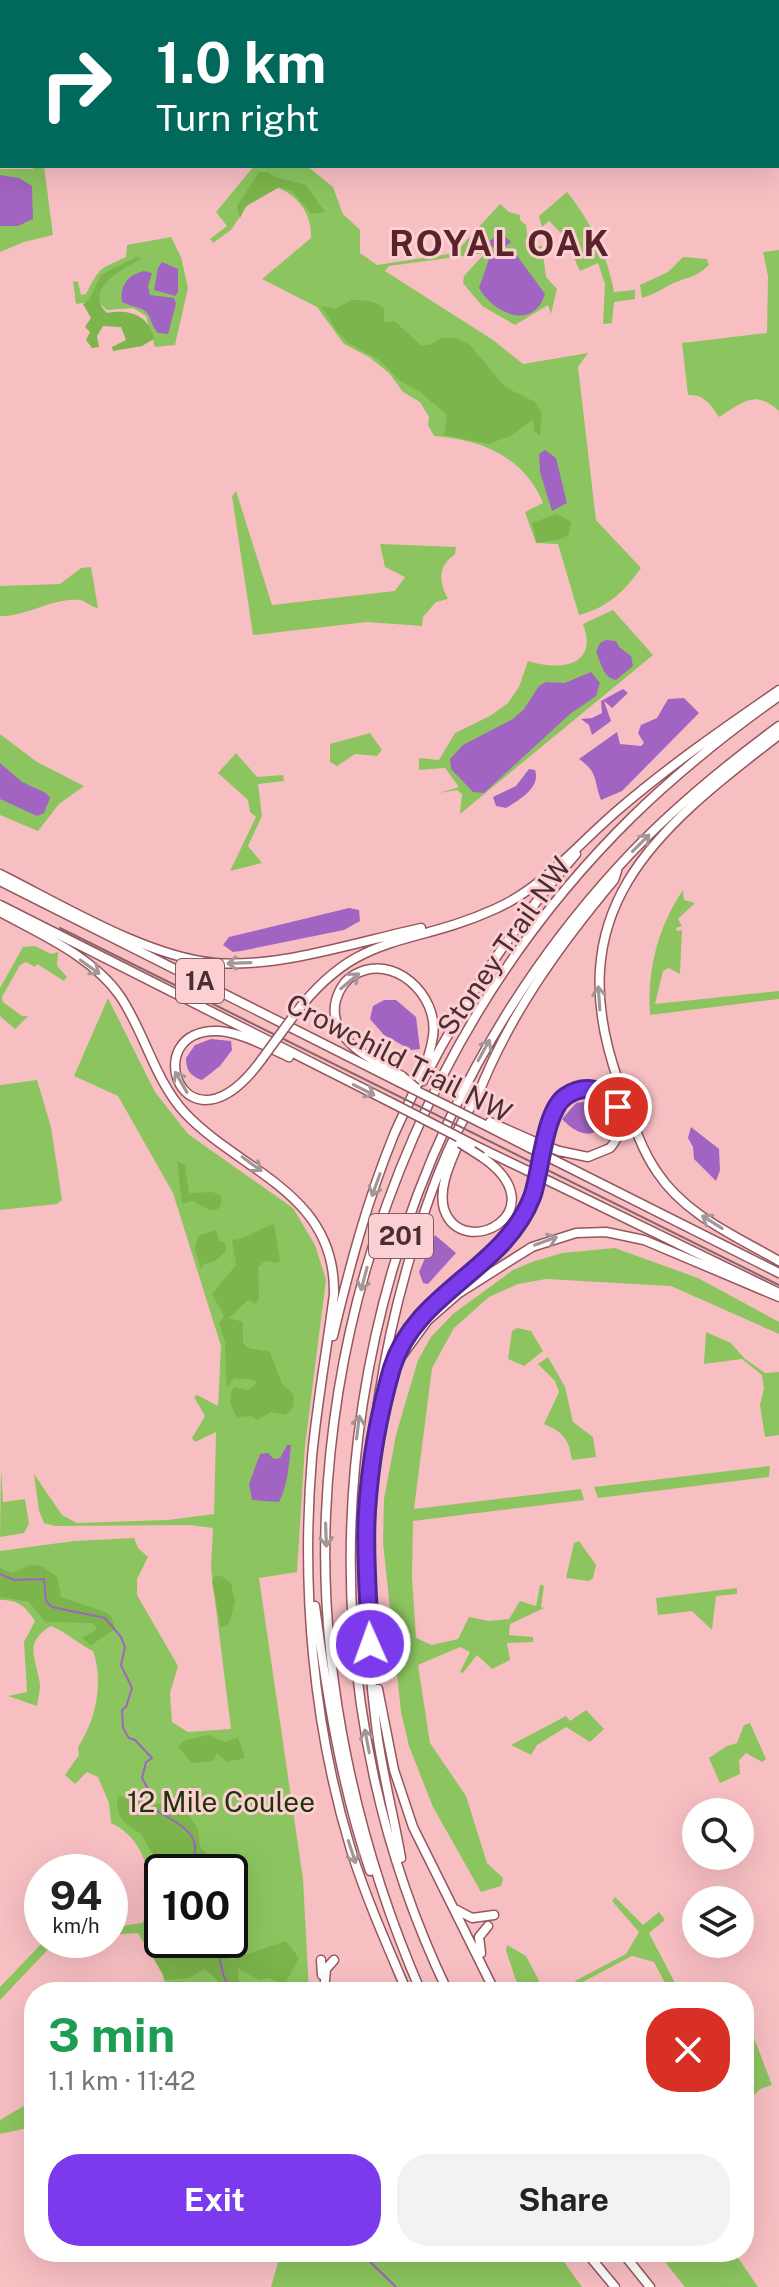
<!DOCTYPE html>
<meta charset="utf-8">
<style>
:root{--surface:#fff;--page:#f2f2f2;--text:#222;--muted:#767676;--accent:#7c3aed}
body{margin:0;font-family:"Public Sans",sans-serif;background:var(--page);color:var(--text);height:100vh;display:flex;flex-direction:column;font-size:30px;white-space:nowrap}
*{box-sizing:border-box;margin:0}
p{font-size:26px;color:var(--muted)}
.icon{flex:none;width:44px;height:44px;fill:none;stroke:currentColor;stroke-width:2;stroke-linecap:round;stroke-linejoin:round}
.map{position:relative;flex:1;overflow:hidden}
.panel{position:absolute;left:24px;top:1982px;width:730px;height:280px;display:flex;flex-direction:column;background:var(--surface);border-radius:32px;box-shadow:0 8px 32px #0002}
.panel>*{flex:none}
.banner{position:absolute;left:0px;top:0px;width:780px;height:168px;box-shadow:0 8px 32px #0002;background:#00695c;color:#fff;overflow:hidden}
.fabs{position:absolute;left:682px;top:1798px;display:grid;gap:16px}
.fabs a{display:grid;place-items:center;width:72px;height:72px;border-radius:50%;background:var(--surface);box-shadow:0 8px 32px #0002;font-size:40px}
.speed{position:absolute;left:24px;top:1854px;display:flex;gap:16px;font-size:40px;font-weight:700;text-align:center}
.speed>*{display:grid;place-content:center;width:104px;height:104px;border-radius:50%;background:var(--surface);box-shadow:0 8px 32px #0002;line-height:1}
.speed small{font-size:20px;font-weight:400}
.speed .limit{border:4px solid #111;border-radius:12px;background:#fff;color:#111}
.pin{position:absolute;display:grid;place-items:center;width:68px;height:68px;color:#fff;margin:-34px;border:4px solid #fff;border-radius:50%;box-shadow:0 2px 8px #0007}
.me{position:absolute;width:88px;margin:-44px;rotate:358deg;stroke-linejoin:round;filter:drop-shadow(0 0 6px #0008)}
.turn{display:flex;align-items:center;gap:28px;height:168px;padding:0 24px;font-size:36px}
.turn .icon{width:104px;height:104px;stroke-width:2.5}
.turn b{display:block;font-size:56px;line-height:68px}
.round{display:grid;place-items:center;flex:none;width:84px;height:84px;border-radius:32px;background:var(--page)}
.summary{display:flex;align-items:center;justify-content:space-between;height:136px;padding:0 24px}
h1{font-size:48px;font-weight:700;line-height:60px;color:#1e9e55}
.button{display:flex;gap:16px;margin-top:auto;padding:16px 24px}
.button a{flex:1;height:92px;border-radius:32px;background:var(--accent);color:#fff;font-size:32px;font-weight:700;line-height:92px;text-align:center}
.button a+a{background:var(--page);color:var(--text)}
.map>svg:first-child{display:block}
.green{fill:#8cc55f;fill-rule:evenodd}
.forest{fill:#7cb54b}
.water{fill:#a264c2}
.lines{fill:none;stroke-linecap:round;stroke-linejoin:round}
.stream{stroke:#a264c2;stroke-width:2}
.highway-casing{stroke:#95575e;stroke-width:11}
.highway{stroke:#fff;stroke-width:8}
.tram{stroke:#8a6467;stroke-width:2}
.highway-bridge-casing{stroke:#95575e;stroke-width:11;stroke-linecap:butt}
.highway-bridge{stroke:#fff;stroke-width:8}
.oneway{stroke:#a49698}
.route-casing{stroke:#51269a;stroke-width:20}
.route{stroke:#7c3aed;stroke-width:14}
.labels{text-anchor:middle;stroke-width:6;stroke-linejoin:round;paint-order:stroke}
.shield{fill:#fcd0d3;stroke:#7f5f62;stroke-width:2}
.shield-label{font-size:26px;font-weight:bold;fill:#4a2e31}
.street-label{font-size:28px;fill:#4a2e31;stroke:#fcd0d3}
.park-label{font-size:28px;fill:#1e3408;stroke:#fcd0d3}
.district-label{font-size:36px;font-weight:bold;letter-spacing:2px;fill:#5a222b;stroke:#fcd0d3}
</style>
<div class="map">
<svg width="779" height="2287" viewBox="0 0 779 2287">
<rect width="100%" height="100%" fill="#f8bfc3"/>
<path class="green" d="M33,166H44L53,235L24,242L0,252V169H33Z
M254,166H307L333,187L343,214L360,230V253L377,265L455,253L500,204L509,212L520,215V220L526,225L529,247L542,246L546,277L557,289L551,314L548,305L515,325L482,306L463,283L464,276L485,253L389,266L385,271L493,340L523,364L588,353L578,367L596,520L641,568C625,591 607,608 579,615L558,544L536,543L525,512L543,503C525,457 480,439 434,436L428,425L429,417L420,402L403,392L389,373L369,357L344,344L317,307L262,279L311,238C312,215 299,196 278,188L249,203L231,230L213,243L210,239L227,226L216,212Z
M567,192C590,220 608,257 614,292L635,290V299L614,302L612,323L603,324L605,284L598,263L580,271L573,256L578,244L575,237L566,238L549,221L542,227L539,216Z
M171,237L181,257L188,288L175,345L155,347L146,316L133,308L107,310L97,301L76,304L73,281L78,282L81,295L86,294C101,265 99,270 126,257L127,245Z
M779,250V411C754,389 744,402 719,417C711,405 704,394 688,395L682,343L767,333L768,276L763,252Z
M683,257L707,259L709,265C695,277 695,275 679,281C666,285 659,293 642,298L640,285L668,272Z
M236,491L272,605L395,591L405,577L385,567L380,544L456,547L455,554C437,567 439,582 448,599L436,602L423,617L422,626L367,622L253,635L232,496Z
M91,567L98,608C91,607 86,601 80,600C53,597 26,617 0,616V586L60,584L81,568Z
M613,610L653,655L460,814L462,794L457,790L439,793L459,787L445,768L419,770V758L439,760L455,733L490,716L508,703L519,687L528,661C559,671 599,667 583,624Z
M370,733L382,750L377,756L355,754L337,766L330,762V744Z
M0,734L37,762L84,786L59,804L38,831L0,815Z
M236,753L257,777L283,775L284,781L258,784L262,816L248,846L262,863L230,871L256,817L250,812L248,800L218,773Z
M683,890L684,900L695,903L678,919L682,926L676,928L677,931L682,930L680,974L669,968L663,971L655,1004L779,991V999L650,1015C647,970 658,927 683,890Z
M35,946L51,954L58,952L57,966L67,977L64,981L37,964L35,967L26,962L20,965L2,997L3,1002L22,1016H28L15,1029L0,1016V988L23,947Z
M108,998L155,1092L188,1134L293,1208L315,1245L326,1280L305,1446L297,1572L259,1578L303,1879L309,1992H167L162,1973L138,1933L110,1935V1925L114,1927L142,1923L154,1907C149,1873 146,1840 111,1823L109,1803L98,1777L87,1772L75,1784L65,1775L79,1755L78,1747C96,1720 104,1682 93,1651C77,1643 68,1633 51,1626C22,1643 37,1659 40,1685C40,1691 38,1699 37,1706L8,1696L27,1692L24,1642L35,1621C25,1606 19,1600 0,1600V1551L74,1541L134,1538L138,1548L148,1557L137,1579V1595L178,1666L170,1693L172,1722L188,1732L231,1729L211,1568L213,1528L190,1525L55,1526L44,1523L39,1511L34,1474L62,1515L77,1523L168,1520L214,1514L216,1432L195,1442L192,1438L205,1416L194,1397L197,1395L218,1406L221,1346L173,1193L118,1096L74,1076ZM162,1872H230V1940H162Z
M37,1080L51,1127L62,1200L57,1204L0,1210V1085Z
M615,1248L698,1278L779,1322V1334L671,1286L546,1279L518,1284L489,1297L454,1328L432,1368L414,1509L581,1489L584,1500L413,1521L412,1577L416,1638L432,1645L458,1639L469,1617L489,1621L509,1619L520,1601L536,1606L540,1585L544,1586L541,1607L544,1608L510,1624L509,1635L533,1637V1642L507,1643L510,1660L492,1669L477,1655L463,1673L460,1672L470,1652L460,1647L418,1665L430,1743L466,1796L487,1863L503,1878L501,1886L481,1892L433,1807L409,1746L401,1712L383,1543L384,1499L396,1435L418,1360L431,1337L453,1314L513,1270L532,1262L562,1253Z
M517,1328L531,1331L543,1351L524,1366L508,1359L512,1331Z
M706,1332L731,1343L744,1358L765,1373L779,1372V1435L765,1437L760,1405L764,1389L762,1375L742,1359L704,1364Z
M548,1357L565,1387L573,1422L593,1437L596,1457L572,1460C569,1439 563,1432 544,1424L559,1392L555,1381L538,1364Z
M770,1466L769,1477L598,1498L594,1487Z
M1,1468L3,1502L25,1499L29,1524L24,1533L0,1537Z
M579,1541L596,1565L593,1578L589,1581L566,1578L574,1543Z
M737,1588V1594L716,1596L712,1630L692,1611L658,1615L656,1598Z
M586,1710L604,1729L590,1742L566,1727L537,1745L531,1755L511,1745L566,1716L570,1721Z
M750,1723L766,1759L762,1762L746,1753L739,1760L740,1774L720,1783L709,1758L727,1746L737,1743L744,1725Z
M615,1897L643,1925L659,1912L665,1920L649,1933L675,1983L667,1987L654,1962L632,1956L577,1985L575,1981L626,1954L639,1932L612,1901Z
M45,1940H57L0,2000V1987Z
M507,1945L526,1956L545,1992H520L506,1951Z
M754,2038L772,2085L760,2089L744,2106V2042Z
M29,2103L34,2117V2155L28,2128L0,2134V2120Z
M281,2252H557L582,2287H271Z
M657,2252H734L758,2287H685Z"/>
<path class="forest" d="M259,172H268L275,177L306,185L325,212L311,214L292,191L279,187L245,207L240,218L237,206Z
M136,257L143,258C124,268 82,289 107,313C128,309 150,315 154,339L142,346L113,351L112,347L126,340L121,327L103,326L97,336L99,347L92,348L86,340L90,332L85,327L91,318L83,304L89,300L101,275Z
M352,300C364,300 374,300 384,308V322L394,321L421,345H429L443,338H457L470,345L505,387L535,402L542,414L540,436L534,431L533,419L511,436L488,444L444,435L447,415L420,392L399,380L379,360L348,343L337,331L321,306L335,309Z
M557,514L571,522L569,535L561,539L537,543L532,523Z
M177,1161L185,1165L189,1193L213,1192L221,1196V1206L216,1210H209L193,1201L182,1204Z
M274,1224L280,1260L277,1263L265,1261L258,1267L259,1299L255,1304L248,1300L229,1318L243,1322V1343L248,1348L270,1352L282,1384L293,1394L294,1406L286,1415L271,1412L257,1420L251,1416L237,1417C231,1408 227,1397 234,1387L248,1390L256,1384L255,1380L234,1378L228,1387L226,1382L225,1342L219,1323L224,1316L212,1294L236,1265L232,1240C246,1240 259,1228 274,1224Z
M216,1230L219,1241L225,1243L226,1251L215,1261L204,1264L201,1269L195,1249L198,1236Z
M30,1565L42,1566L57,1577L61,1597L105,1612L111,1616L115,1629L91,1645L82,1638L97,1629L93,1623L45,1622L29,1602L0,1597V1568L13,1573Z
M220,1575L231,1583L235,1602L229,1623L221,1628L212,1582L214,1577Z
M209,1735L225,1742L238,1737L245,1758L227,1762L217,1753L213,1761L192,1763L178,1747L185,1740Z
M139,1794L152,1806L161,1803L168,1808L186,1811L198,1829L200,1847L228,1872H184L181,1864L152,1853L140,1833C125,1827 112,1811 119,1795L126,1798Z
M162,1935V1940H229L231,1960L286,1941L299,1958L286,1982L278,1983L269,1978L259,1980L238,1968L239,1990L229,1992L205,1969L189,1978L166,1980L151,1953L152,1940Z"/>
<path class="water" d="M0,175L19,178L32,186L33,219L18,226H0Z
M500,232L511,242L501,250H513L545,294C533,332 493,313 479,288L490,256L498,250L491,246L490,241Z
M162,262L178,269V292L175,296L154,290L158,268Z
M144,271L152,273L148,286L150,295L174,298L176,304L168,334L158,333C152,327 152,321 148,314C142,306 130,307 122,302C119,286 128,275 144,271Z
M545,450L556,458L567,503L552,511L540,472L539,454Z
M606,640L616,641L619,647L631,656L633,666L616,680C603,678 601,662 596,652L600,643Z
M591,672L600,683L596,696L570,714L484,793L473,792L451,769L450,759L463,745L513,719L524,709L539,686L546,682L565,683Z
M623,689L628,693L612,708L604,701L611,721L592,735L589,725L581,719L592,718L602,713L601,701Z
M684,698L699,713L622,791L601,800C593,779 599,773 579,759L617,732L620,744L641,746L644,743L638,733L641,725L657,718L668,699Z
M0,763L22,782L46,793L50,798L44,813L37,816L0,799Z
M529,769L535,770C541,788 519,800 506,808L496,806L493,797L516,786Z
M349,908L359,910L360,921L344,930L241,951L233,952L223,945L229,937Z
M384,1000H396L416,1017L420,1049L411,1050L384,1035L370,1019L373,1006Z
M211,1039L231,1041L232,1050L220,1066L202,1080C190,1076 186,1070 186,1058L195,1045Z
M589,1101L600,1108L604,1120C595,1143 575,1133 562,1119L576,1103Z
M691,1127L719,1149L720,1170L716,1181L694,1159L693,1147L688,1138Z
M435,1235L456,1253L428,1284L423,1283L419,1272Z
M287,1445H291C289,1464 288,1485 279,1502L252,1500L249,1484L260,1454L268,1453L274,1459L280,1458Z"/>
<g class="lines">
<path class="stream" d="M0,1574L14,1580L44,1579L46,1601L52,1607L105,1618L121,1637L125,1647L121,1665L132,1688L126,1707L122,1710L123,1728L129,1738L135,1740L152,1758L146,1762L142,1778L148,1789L142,1802C157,1813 194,1826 195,1846C196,1855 192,1863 192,1872
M215,1940L224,1977L232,1992
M360,2252L396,2287"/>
<defs>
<path id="highway" d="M779,735C652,832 557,911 619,1083C630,1113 639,1146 657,1172C685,1215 736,1236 779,1261
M0,874C62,905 147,957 215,963C280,968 357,942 421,928
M0,881L399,1082
M0,905L392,1103
M0,912C40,934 93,957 120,996C145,1033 154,1079 185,1113C241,1172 336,1193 334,1294C327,1349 317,1403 312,1457C301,1588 313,1725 351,1850C366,1898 387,1945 407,1992
M295,1014C359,929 410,948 495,909C543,888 578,844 618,810C669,766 724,728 779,690
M262,1059C184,1167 135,1027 219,1031C243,1033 267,1047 289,1057
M423,1081C465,999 515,923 576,854
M476,1100C507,1018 558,947 614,880L617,871
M479,1122L530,1148
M490,1122L533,1141
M459,1142C451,1162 438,1187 444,1209C462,1263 560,1211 482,1157
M472,1144L528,1171
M556,1161L779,1273
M551,1182L779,1293
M333,1336C349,1269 367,1201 393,1137C406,1105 428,1071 433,1036C439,995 393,952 354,975C345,980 339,990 336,1000C326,1040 373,1060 402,1076
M401,1357L428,1320L459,1293L532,1247L576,1233L606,1232L644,1240L779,1297
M376,1445C385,1384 399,1330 449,1290C474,1270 501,1251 519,1224C528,1211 534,1194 538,1179C545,1149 545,1094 584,1089C619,1085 631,1125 610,1148L588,1157L559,1151
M315,1606C327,1696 341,1785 370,1871
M378,1689L394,1770L413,1827L495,1992
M401,1858C394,1817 383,1776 377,1733C356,1571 364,1411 411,1254C427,1202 446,1145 476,1098
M457,1910L472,1918L494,1915
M481,1953L479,1937L488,1926
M321,1960L322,1975
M324,1992L326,1969L334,1960
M421,1992C357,1845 319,1675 326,1514C337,1255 447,999 632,817C678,772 727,733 779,696
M448,1992C270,1622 342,1169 618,867C666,814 722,768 779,726
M586,2252L615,2287
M622,2252L650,2287"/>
</defs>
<use href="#highway" class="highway-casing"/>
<use href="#highway" class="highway"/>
<path class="tram" d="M60,928L779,1285"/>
<defs>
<path id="highway-bridge" d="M262,1059L295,1014
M402,1076L416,1088
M399,1082L479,1122
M392,1103L472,1144
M533,1141L559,1151
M460,1143L482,1157
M530,1148L556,1161
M528,1171L551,1182"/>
</defs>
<use href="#highway-bridge" class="highway-bridge-casing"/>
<use href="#highway-bridge" class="highway-bridge"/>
</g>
<defs><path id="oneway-shaft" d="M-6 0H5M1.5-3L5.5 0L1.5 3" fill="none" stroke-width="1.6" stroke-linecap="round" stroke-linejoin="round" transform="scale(2)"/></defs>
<g class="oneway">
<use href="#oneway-shaft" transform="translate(641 843) rotate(-45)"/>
<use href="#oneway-shaft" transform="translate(239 963) rotate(178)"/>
<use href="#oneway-shaft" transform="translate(90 967) rotate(36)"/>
<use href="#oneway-shaft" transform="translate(350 981) rotate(-40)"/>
<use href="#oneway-shaft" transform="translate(599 998) rotate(-94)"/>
<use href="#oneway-shaft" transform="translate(484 1050) rotate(-61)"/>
<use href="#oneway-shaft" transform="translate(181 1082) rotate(-120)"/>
<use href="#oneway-shaft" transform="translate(364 1090) rotate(27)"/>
<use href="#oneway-shaft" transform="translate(252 1164) rotate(36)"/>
<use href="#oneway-shaft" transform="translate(376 1185) rotate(110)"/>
<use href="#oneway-shaft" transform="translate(712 1222) rotate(-148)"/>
<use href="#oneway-shaft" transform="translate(546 1241) rotate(-20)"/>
<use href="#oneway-shaft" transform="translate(364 1279) rotate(105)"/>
<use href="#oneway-shaft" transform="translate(358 1427) rotate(-83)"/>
<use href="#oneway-shaft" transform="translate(326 1535) rotate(88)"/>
<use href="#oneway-shaft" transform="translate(367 1741) rotate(-101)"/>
<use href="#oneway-shaft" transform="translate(352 1852) rotate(72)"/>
</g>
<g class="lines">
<defs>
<path id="route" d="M370,1644C369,1600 364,1555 367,1511C370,1464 379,1413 392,1368C415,1292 504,1270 532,1197C541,1173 544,1110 566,1096C585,1083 606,1089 618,1107"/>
</defs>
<use href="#route" class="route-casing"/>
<use href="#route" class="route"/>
</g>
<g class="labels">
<g class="shield">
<rect x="176" y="959" width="48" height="44" rx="6"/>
<rect x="369" y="1214" width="64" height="44" rx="6"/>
</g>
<g class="shield-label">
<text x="200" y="990">1A</text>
<text x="401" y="1245">201</text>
</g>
<g class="street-label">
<text transform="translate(504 946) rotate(-55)" y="10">Stoney Trail NW</text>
<text transform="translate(399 1058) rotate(27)" y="10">Crowchild Trail NW</text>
</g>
<g class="park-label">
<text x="221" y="1812">12 Mile Coulee</text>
</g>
<g class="district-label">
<text x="500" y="256">ROYAL OAK</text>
</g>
</g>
</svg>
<div class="fabs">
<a><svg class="icon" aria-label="search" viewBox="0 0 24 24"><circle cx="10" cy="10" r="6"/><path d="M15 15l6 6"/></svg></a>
<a><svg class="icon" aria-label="layers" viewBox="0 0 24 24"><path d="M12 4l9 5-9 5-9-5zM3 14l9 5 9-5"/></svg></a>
</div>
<div class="speed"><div>94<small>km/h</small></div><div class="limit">100</div></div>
<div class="pin" style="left:618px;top:1107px;background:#d93025"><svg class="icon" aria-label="arrive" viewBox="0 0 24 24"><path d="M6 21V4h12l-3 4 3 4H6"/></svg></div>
<svg class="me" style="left:370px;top:1644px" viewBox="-20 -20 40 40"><circle r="17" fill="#7c3aed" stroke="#fff" stroke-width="3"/><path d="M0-11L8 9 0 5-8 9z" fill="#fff"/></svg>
<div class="banner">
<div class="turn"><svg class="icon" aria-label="right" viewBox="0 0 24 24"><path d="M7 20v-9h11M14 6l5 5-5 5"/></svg><div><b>1.0 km</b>Turn right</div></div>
</div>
<section class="panel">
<div class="summary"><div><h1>3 min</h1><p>1.1 km · 11:42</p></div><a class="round" style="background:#d93025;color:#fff"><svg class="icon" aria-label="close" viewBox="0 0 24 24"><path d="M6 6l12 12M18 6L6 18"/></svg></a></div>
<div class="button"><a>Exit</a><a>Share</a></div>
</section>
</div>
